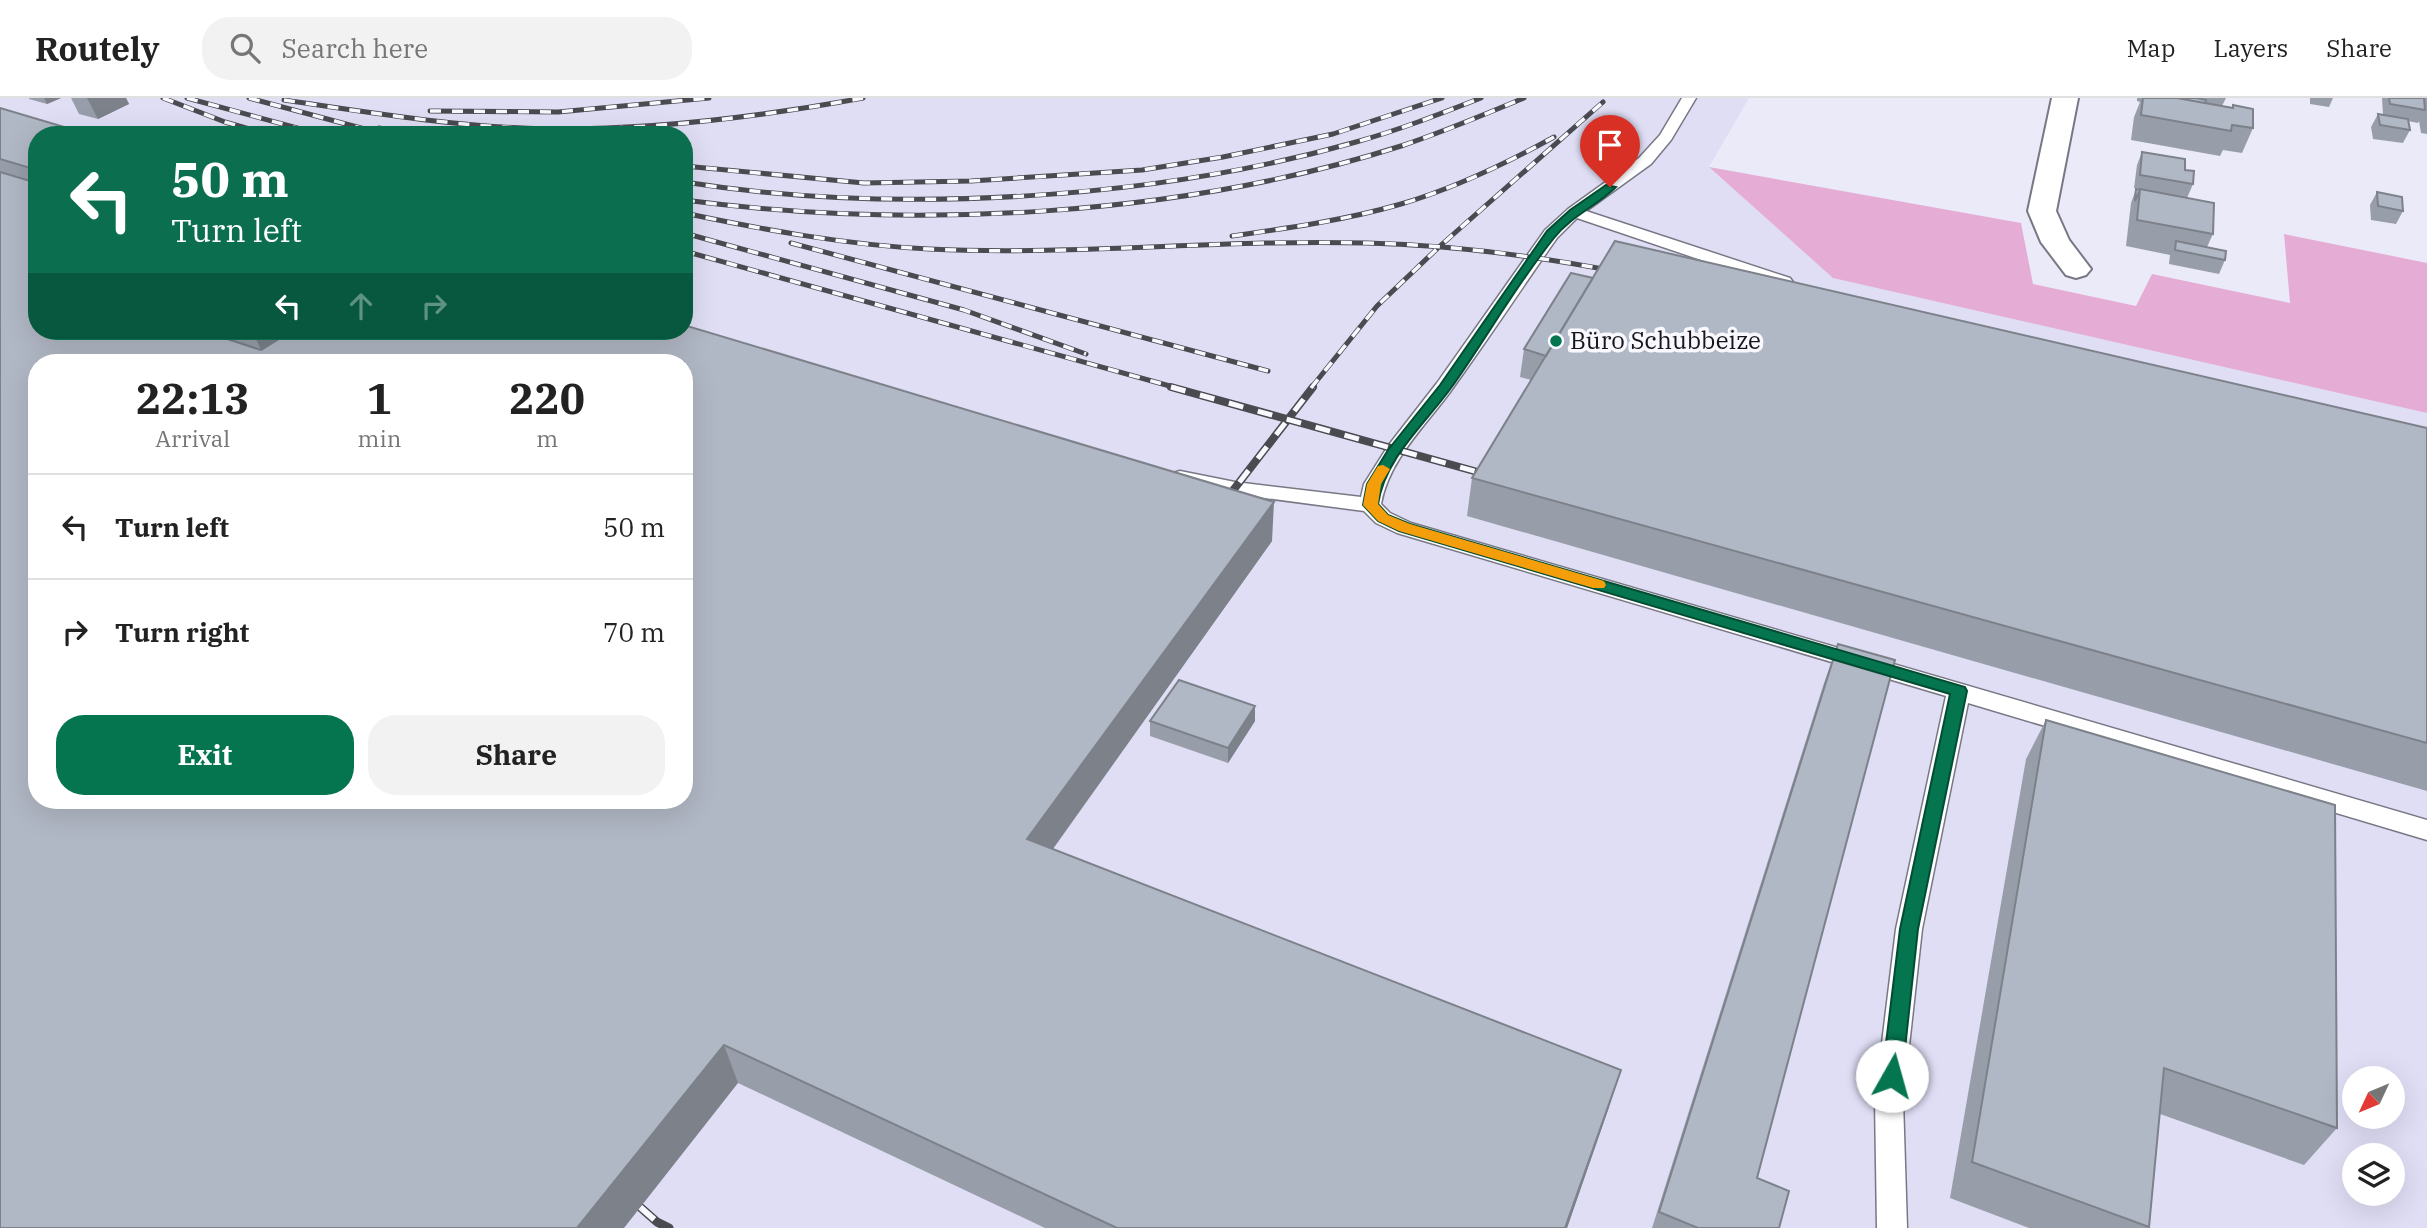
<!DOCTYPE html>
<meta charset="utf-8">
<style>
:root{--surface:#fff;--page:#f2f2f2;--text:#222;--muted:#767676;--line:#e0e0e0;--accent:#04754f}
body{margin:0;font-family:"IBM Plex Serif",serif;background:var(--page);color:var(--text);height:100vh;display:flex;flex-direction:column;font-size:26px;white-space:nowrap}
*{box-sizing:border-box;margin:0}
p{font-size:23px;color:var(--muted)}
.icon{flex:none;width:38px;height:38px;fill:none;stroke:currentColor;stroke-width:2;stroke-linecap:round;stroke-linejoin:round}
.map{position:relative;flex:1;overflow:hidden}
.sheet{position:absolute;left:28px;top:256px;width:665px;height:455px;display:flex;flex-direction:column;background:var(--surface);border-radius:28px;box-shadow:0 7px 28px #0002}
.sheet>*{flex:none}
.banner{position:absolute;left:28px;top:28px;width:665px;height:214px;border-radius:28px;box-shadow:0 7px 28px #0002;background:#0b6e4f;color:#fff;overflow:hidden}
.needle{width:46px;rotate:226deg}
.controls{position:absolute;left:2342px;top:968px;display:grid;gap:14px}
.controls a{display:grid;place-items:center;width:63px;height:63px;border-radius:50%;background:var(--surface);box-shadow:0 7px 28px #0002;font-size:35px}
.pin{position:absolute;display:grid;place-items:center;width:60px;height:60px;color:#fff;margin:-72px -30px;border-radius:50% 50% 50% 0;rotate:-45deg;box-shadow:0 0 7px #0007}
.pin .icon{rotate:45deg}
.me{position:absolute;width:77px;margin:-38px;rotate:7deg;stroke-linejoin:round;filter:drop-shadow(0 0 5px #0008)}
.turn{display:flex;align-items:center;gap:24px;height:147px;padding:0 28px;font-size:32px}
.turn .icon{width:91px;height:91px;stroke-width:2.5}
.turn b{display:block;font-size:49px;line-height:60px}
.lanes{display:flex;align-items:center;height:66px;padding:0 28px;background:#0003;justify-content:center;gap:35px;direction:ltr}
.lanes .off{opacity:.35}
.eta{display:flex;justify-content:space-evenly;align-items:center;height:119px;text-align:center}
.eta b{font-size:42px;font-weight:800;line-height:49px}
.primary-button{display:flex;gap:14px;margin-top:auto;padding:14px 28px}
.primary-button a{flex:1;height:80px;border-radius:28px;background:var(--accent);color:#fff;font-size:28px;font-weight:800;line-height:80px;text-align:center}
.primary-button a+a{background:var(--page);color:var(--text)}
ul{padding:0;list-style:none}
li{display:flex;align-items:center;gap:21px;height:105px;padding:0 28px;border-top:2px solid var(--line)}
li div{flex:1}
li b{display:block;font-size:26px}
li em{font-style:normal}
header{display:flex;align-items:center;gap:42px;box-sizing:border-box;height:98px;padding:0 35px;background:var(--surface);border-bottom:2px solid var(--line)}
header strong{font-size:33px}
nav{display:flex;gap:38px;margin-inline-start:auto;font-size:24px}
.search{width:490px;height:63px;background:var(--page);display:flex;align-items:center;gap:18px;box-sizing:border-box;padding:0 24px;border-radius:28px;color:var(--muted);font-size:26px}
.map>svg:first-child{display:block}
.built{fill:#dfdef5;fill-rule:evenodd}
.green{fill:#e5add5}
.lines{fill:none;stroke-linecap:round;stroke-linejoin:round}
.lane-casing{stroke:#787885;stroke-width:3}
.street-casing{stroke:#787885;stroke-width:4}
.lane{fill:#fff;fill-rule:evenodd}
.street{fill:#fff;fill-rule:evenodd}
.rail-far2-casing{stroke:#4a4a51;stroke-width:5}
.rail-far1-casing{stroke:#4a4a51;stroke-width:8}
.rail-casing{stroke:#4a4a51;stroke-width:9}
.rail-far2{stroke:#f8f8fe;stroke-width:3.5;stroke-dasharray:11;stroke-linecap:butt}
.rail-far1{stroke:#f8f8fe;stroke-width:5;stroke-dasharray:15;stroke-linecap:butt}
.rail{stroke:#f8f8fe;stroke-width:6;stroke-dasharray:19;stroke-linecap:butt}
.wall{fill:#989ea9}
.shaded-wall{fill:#7c818a}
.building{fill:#b1b8c5;stroke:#7c818a;stroke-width:2;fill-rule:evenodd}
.route{fill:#04754f;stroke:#034c33;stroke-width:2}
.slow{fill:#f59e0b}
.poi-dot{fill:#04754f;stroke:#f8f8fe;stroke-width:2.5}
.labels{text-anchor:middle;stroke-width:7;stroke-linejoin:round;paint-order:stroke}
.poi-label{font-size:24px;fill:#15151a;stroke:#f8f8fe;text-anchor:start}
</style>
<header>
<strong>Routely</strong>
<div class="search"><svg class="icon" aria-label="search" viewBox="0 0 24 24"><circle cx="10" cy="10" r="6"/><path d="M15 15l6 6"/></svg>Search here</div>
<nav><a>Map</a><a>Layers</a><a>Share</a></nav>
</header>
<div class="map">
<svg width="2427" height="1130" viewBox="0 0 2427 1130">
<rect width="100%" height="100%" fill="#eaeaf9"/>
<path class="built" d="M0,0H1749L1709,69L1834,180L2427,315V1130H0ZM37,37H684V233H37ZM37,264H684V702H37ZM2354,980H2392V1018H2354ZM2354,1057H2392V1096H2354Z"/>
<path class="green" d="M1709,69L2021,125L2033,186L2136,208L2152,176L2290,205L2284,136L2427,165V315L1833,180Z"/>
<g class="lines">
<defs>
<path id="lane" d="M1682,0H1696L1671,42L1651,66L1586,113L1790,180L1793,184L1790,188H1778L1577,120L1557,140C1521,191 1487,243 1450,294C1425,328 1389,362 1381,406L1390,415L1411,425L2427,722V742L1968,605L1922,831L1903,1002L1907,1130H1877L1875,1002L1896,831L1946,598L1397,435L1376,425L1364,413L1235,396L1173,383L1170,379L1173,375L1180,373L1235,384L1361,399L1364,386L1388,348L1437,285L1545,132L1568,111L1639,60L1660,37Z"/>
<path id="street" d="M2052,0H2078L2056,113L2069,142L2091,171L2086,177L2076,180L2066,177L2041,144L2028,113Z"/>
</defs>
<use href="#lane" class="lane-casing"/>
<use href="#street" class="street-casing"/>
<use href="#lane" class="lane"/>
<use href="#street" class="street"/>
<defs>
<path id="rail-far2" d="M163,0L225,24L270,37
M187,0L323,37
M249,0L387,37
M284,2C371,15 459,29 547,31C653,32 759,19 863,0
M430,13L558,14L709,0
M379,30L413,37
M684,68L864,85L971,83L1142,72L1223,59L1333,36L1442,0
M684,84C894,117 1152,102 1356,44C1399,32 1440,16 1481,0
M684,102C913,132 1180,119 1401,48C1443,34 1483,17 1524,0
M684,115C765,132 847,147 929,151C1075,158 1221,141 1367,145C1452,147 1536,158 1619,174
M684,135L964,212L1086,256
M1232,138C1289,130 1346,122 1401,106C1455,90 1505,66 1554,39
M791,145L1268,273
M684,153L1177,290
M1311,290L1377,208L1440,148L1603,4"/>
<path id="rail-far1" d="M1171,289L1492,378
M1221,408L1313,289"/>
<path id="rail" d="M640,1109L657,1124L669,1130"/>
</defs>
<use href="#rail-far2" class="rail-far2-casing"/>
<use href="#rail-far1" class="rail-far1-casing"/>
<use href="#rail" class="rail-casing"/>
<use href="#rail-far2" class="rail-far2"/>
<use href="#rail-far1" class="rail-far1"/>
<use href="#rail" class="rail"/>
</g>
<path class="wall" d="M29,0H61L47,6L29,1Z
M71,0H126L129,6L98,21L79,16Z
M2137,0H2226L2222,8L2232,9L2233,7L2253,30L2242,55L2223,52L2220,58L2131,42L2134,19L2140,4L2137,3Z
M2310,0H2333L2329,9L2310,6Z
M2382,0H2427V36L2421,35L2419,23L2418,25L2408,23L2410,32L2403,45L2373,41L2371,29L2378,16L2383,17Z
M0,10L37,37V233H684L1272,443L1053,751L1609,1009L1567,1130H1045L738,985L0,1130Z
M2142,54L2185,72L2193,86L2187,100L2134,90L2137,67Z
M2136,91L2213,136L2207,149L2225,162L2219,176L2169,166L2170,157L2126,148L2131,105Z
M2377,94L2403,113L2396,126L2371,122L2370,107Z
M1524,251L2427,330V693L1467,418L1472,380L1531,282L1520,279Z
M1838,546L1757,1080L1779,1130H1652L1824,585Z
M2046,622L2337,1030L2304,1067L2160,1016L2148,1130H2029L1950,1100L2026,661Z
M1150,623H1255L1228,665L1150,638Z"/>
<path class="shaded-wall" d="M44,0H61L47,6Z
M87,0H126L129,6L98,21Z
M257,233H366L267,264L253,235Z
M1274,404L1272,443L1032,780L1027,741Z
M1255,608V623L1228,665V650Z
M724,947L738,985L624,1130H577Z
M1621,972L1609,1009L1567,1130H1565Z"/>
<path class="building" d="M2143,0H2177L2233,10V7L2253,11V30L2232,27L2231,33L2141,17Z
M2177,0H2196L2206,2L2205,5Z
M2389,0H2424L2425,12L2390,6Z
M0,10L91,37H37V72L0,61Z
M2378,16L2408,21L2410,32L2380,27Z
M2142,54L2185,61V72L2194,73L2193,86L2140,77Z
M0,74L37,85V233H203L261,252L292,233H684V227L1274,404L1027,741L1621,972L1565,1130H1117L724,947L577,1130H0ZM37,264H684V702H37Z
M2136,91L2140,92L2135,103Z
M2140,91L2214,105L2213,136L2137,122Z
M2377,94L2402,99L2403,113L2378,108Z
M1615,143L2427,330V645L1472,380Z
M2176,143L2226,153L2225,162L2175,152Z
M1571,175L1593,180L1546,258L1524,251Z
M245,233H257L253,235Z
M1838,546L1895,562L1757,1080L1789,1093L1779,1130H1698L1659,1114Z
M1179,582L1255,608L1228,650L1150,623Z
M2046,622L2335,707L2337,1030L2164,970L2149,1129L1972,1064Z"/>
<path class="route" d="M1606,87L1616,89C1597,108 1571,118 1554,140C1516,187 1486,241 1451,290C1424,327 1385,360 1378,406L1388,417L1410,426L1965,589L1967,593L1918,831L1902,978L1899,984L1892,986L1885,984L1882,978L1900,831L1950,596L1399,433L1378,423L1363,407L1367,386L1388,352L1440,287L1547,133L1570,112Z"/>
<path class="slow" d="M1383,367L1390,371L1381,386L1378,406L1388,417L1410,426L1604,483L1606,487L1604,490H1593L1399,433L1378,423L1363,407L1367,386L1378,368Z"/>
<circle class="poi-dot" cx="1556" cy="243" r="7"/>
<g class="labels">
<g class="poi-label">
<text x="1570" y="251">Büro Schubbeize</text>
</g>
</g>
</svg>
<div class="controls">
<a><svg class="needle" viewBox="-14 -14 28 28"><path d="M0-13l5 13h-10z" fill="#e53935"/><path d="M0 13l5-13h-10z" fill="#767676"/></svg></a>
<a><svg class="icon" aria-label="layers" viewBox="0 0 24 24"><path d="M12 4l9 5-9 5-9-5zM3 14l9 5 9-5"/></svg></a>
</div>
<div class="pin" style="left:1610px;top:89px;background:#d93025"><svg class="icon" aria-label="arrive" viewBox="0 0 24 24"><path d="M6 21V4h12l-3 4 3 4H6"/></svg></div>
<svg class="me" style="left:1892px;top:978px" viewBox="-20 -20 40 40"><circle r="19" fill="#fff"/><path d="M0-13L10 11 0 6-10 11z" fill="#04754f"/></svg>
<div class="banner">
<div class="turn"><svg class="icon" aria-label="left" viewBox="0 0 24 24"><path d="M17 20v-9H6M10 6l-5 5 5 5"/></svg><div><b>50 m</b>Turn left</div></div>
<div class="lanes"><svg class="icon" aria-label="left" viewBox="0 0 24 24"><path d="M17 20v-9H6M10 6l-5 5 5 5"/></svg><svg class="icon off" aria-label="ahead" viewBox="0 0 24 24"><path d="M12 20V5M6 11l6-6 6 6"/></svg><svg class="icon off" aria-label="right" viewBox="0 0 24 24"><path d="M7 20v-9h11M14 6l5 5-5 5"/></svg></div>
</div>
<section class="sheet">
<div class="eta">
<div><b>22:13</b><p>Arrival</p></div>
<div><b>1</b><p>min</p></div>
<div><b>220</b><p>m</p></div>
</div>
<ul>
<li><svg class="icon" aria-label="left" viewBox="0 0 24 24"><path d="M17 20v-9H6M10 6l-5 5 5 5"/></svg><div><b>Turn left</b></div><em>50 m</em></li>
<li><svg class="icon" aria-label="right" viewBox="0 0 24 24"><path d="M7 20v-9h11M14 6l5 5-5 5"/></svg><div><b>Turn right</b></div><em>70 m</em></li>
</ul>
<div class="primary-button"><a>Exit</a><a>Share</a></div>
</section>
</div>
